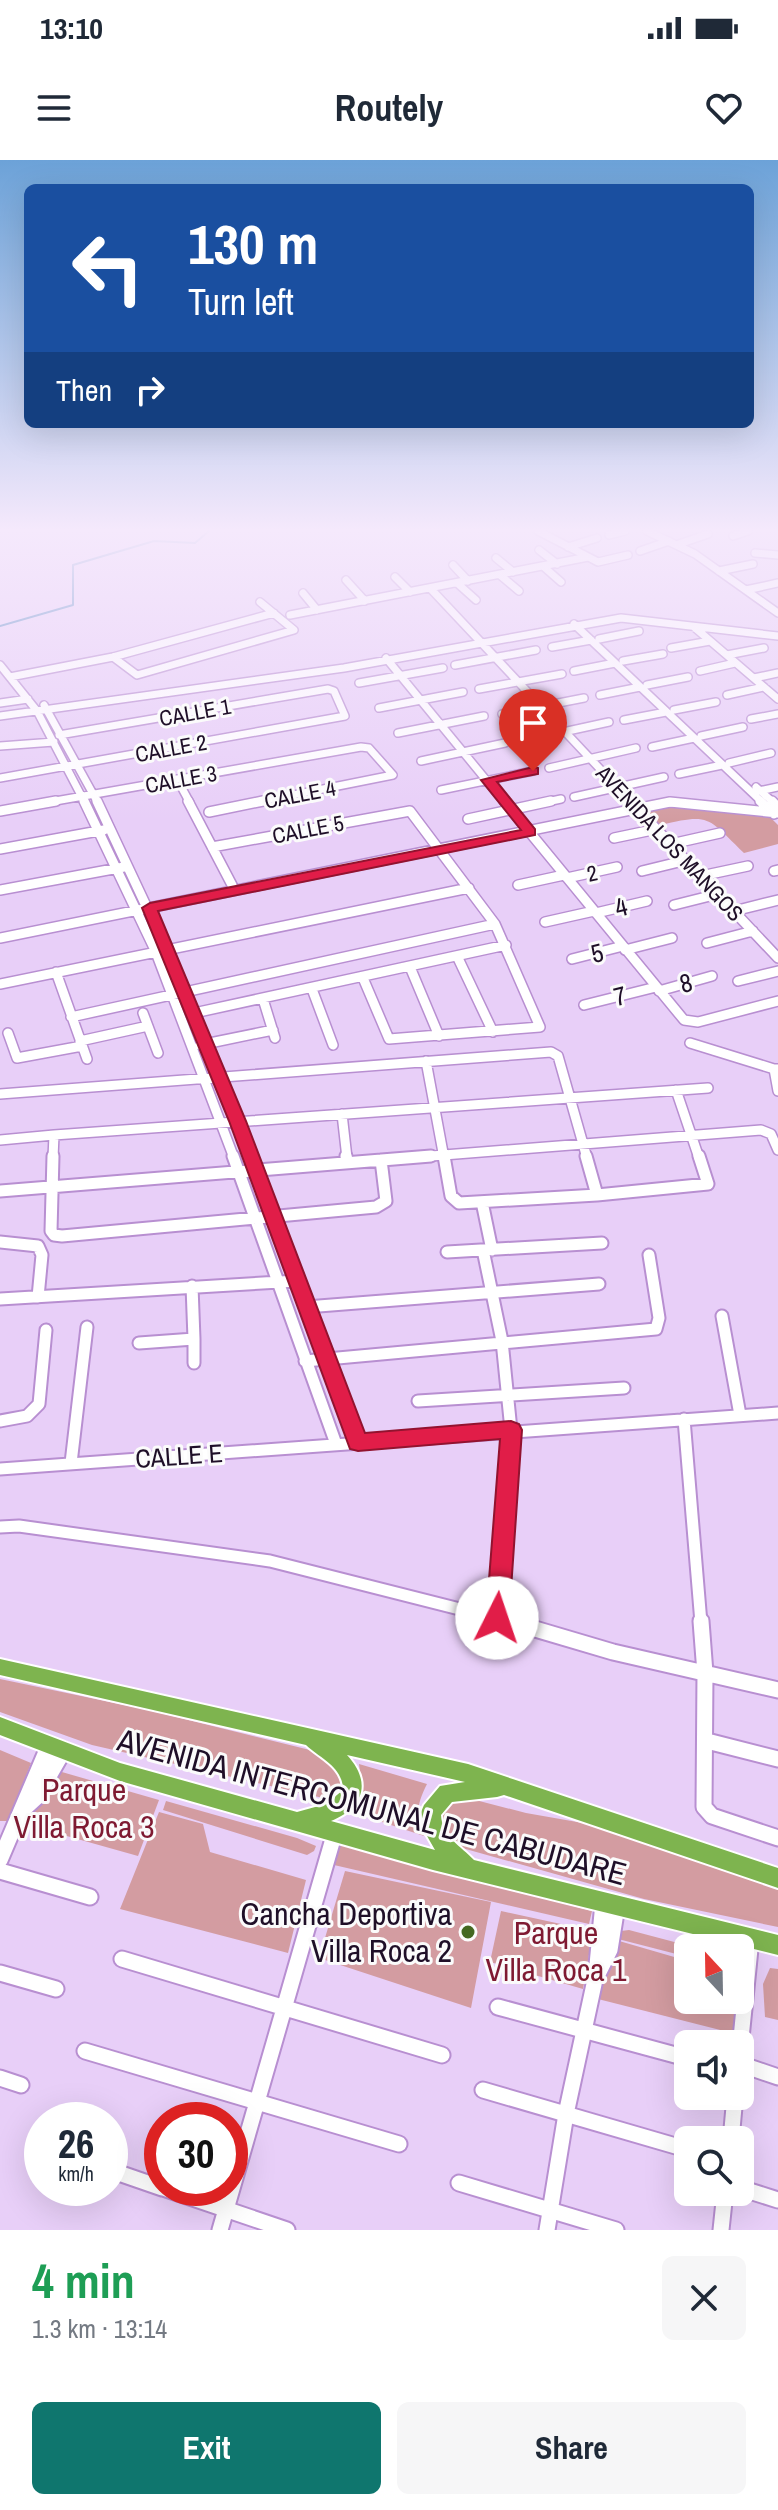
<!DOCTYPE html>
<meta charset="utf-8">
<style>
:root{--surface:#fff;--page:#f6f6f7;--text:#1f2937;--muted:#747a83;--accent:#0f766e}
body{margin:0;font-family:"Archivo Narrow",sans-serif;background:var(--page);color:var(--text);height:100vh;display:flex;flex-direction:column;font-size:30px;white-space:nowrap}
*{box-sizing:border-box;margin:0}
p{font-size:26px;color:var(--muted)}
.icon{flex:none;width:44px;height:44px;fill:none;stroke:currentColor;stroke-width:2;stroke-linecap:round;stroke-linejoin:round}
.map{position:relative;height:2070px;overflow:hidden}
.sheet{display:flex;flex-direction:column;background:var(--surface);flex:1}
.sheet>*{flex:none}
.top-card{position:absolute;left:24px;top:24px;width:730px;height:244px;border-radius:12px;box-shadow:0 8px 32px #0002;background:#1a4fa0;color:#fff;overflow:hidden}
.needle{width:52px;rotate:338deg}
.fabs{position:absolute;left:674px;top:1774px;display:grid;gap:16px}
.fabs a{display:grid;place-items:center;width:80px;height:80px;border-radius:12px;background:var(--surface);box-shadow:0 8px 32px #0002;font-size:40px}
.speed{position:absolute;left:24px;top:1942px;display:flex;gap:16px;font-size:40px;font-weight:700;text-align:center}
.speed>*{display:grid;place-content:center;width:104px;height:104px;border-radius:50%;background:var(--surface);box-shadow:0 8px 32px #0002;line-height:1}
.speed small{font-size:20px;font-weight:400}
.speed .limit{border:12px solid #d22;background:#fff;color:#111}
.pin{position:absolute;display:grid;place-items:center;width:68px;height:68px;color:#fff;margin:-82px -34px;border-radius:50% 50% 50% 0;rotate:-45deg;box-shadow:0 0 8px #0007}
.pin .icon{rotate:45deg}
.me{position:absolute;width:88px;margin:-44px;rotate:4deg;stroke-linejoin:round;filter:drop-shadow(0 0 6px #0008)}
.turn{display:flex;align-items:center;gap:28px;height:168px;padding:0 32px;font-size:36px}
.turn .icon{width:104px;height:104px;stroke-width:2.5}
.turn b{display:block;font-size:56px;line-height:68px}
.then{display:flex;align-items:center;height:76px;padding:0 32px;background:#0003;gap:16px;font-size:30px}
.round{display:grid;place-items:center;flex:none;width:84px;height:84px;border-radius:12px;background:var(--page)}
.overview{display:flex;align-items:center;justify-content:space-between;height:136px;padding:0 32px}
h1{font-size:48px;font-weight:700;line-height:60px;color:#1e9e55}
.cta{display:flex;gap:16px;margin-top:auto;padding:16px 32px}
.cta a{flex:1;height:92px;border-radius:12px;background:var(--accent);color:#fff;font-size:32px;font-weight:700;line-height:92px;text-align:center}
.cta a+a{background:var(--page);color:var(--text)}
.status{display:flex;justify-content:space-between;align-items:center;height:56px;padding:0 40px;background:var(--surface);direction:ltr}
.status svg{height:22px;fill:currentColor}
header{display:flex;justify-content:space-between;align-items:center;height:104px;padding:0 32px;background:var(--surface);font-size:36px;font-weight:700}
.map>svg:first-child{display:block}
.green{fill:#d39ca1}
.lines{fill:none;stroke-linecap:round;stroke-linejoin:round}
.stream{stroke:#5287c1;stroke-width:2}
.minor-far3-casing{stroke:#b88fd1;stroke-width:10}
.minor-far2-casing{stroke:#b88fd1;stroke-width:12}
.minor-far1-casing{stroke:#b88fd1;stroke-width:15}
.minor-casing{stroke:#b88fd1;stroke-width:19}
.highway-casing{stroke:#fff;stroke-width:4}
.minor-far3{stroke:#fff;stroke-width:7}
.minor-far2{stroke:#fff;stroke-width:9}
.minor-far1{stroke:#fff;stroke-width:11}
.minor{stroke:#fff;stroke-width:15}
.highway{fill:#7eb44f;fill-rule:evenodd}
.route{fill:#e11d48;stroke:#92132f;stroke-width:2}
.poi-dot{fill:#446821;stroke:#fbfbfb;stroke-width:3}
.labels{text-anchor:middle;stroke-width:6;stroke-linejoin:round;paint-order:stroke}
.far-street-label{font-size:22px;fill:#1f0f28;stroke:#fbfbfb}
.street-label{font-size:26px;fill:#1f0f28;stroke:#fbfbfb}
.near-park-label{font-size:32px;fill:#7f1a32;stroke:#fbfbfb}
.near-street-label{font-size:32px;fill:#1f0f28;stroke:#fbfbfb}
.near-poi-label{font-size:32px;fill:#1f0f28;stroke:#fbfbfb;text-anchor:end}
</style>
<div class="status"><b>13:10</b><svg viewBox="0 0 49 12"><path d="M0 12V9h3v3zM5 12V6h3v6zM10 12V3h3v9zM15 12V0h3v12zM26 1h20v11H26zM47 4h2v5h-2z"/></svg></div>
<header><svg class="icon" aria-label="menu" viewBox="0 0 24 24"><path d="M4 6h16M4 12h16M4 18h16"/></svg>Routely<svg class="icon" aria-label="heart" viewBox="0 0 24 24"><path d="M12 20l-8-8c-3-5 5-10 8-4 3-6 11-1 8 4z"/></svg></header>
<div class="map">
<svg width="778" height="2070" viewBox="0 0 778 2070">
<rect width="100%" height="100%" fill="#e8cff8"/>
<path class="green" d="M669,645L771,658L778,665V684L744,693C707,657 711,653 660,665L646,650Z
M0,1519L148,1550L310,1590L335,1605L342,1615L338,1632L323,1638L92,1585L0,1552Z
M0,1590L31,1603L9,1661H0Z
M359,1604L427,1624C417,1644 415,1655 424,1676L352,1652L363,1637Z
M48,1608L159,1640L138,1696L24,1664Z
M460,1636L526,1653L600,1666L778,1722V1767L644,1739L455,1686L441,1671L437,1648Z
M166,1641L297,1678L316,1686L314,1691L307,1695L163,1650Z
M159,1652L203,1664L210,1692L306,1720L288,1793L120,1749Z
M340,1684L592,1751L589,1764L334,1705Z
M345,1711L491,1742L471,1848L319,1798Z
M501,1751L593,1771L583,1829L490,1802Z
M629,1770L697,1788H688V1797L618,1779L621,1771Z
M602,1776L688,1801V1840H739L736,1874L594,1838Z
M770,1808L778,1809V1860L765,1857L763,1824Z"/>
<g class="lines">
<path class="stream" d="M0,466L73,445V405L154,381L195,383L209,371"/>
<defs>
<path id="minor-far3" d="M538,371L598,402L628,395
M647,371L695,394L778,453
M609,375L625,371
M733,376L748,371
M676,385L708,374
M568,387L597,378
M539,390L557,404
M640,391L669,381
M755,393L778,395
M496,398L513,412
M453,405L468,421
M544,407L561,422
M719,411L753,404
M500,415L519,431
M395,417L410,432
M346,420L365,441
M457,423L476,440
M430,428L632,643
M746,430L778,423
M303,433L317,450
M290,455L588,397
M574,464L763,643
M694,467L778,539
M599,479L639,471
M552,487L591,480
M671,488L710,481
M727,495L764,488
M113,497L137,515L294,470L260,442
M386,498L505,643
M623,501L663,494
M0,505L37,551L85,643
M455,505L536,490
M574,511L615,503
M700,511L735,503
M10,517L113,497L274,453
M754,518L778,513
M359,523L443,508
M647,525L688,517
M479,529L562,514
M600,535L640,527
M727,535L764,527
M0,543L28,539
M44,545L98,643
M379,548L463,532
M674,550L716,542
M502,554L584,538
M0,556L344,508L621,458L778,476
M751,559L778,554
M624,560L666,552
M398,573L484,556
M701,576L743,567
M522,581L609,562
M0,586L54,582
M652,587L694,578
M421,601L505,583
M729,603L771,593
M549,608L636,588
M679,614L722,605
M0,618L345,556L334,531L328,529L59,575
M177,619L190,643
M756,627L774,643
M441,630L533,611
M759,631L778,627
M574,637L664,617
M44,643L361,587L369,588L393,615L253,643
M542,643L561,639
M664,643H681"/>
<path id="minor-far2" d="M84,641L155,790L234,998
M97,641L178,814L251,998
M188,641L232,725
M504,641L684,860L698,862L778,841
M630,641L778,798
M760,641L774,654
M772,641L778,647
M0,651L56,641
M209,652L263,641
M468,659L551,641
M614,678L657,669
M671,684L720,673
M212,687L410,651L495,764L540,867L389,879L363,818
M0,689L104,670
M642,711L687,700
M774,711L778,710
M701,716L748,706
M567,718L617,707
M518,725L564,715
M0,730L124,707
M674,745L718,734
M734,751L778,740
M596,753L647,741
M545,762L594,751
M0,778L670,642L778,653
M707,783L753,771
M625,790L672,778
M457,796L493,872
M572,799L623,786
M410,807L439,876
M56,812L87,899
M738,821L778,811
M0,824L469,728
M312,829L333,885
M659,831L712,816
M263,839L275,878
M584,845L656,827
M143,853L158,893
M194,853L506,785
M71,857L495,764
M8,873L17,898L82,886
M80,881L148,866
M690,883L774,909
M200,885L273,870
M426,901L444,998
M777,909H774L778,931
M676,930L699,998
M0,934L551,892L558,896L587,998
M342,954L347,998
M0,980L54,975
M53,998L54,975L708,928
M406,998L761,970L771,974L778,990"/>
<path id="minor-far1" d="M53,996L51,1071L54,1075L62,1076L376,1047L386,1041L381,1000
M233,996L336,1284
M250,996L358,1283
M346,996L347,1002
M444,996L451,1036L459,1043L597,1035L708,1024L699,996
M586,996L597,1035
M0,1031L431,996
M482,1042L492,1090
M0,1082L38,1086L42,1095L38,1137
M483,1090L502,1181L511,1270L497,1458
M447,1092L602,1083
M0,1139L297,1121
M306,1147L599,1124
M722,1156L740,1255
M194,1179V1203
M139,1183L194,1179L192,1126
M305,1201L656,1169L659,1158L649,1095
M418,1241L624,1228
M684,1259L701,1463
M0,1261L27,1256L39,1244L46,1170
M71,1303L87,1167
M0,1309L778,1253
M0,1367L19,1366L270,1401L515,1463"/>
<path id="minor" d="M508,1461L613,1492L778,1530
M701,1461L705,1513L704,1647L712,1656L778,1678
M707,1581L778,1599
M24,1649L37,1637L64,1590
M0,1700L49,1585
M0,1711L90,1737
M122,1799L442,1895
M0,1813L56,1829
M598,1814L610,1790L617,1746
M498,1847L679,1896
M740,1888L751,1779
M85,1891L399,1984
M740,1904L778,1917
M0,1918L21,1925
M483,1930L679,1987
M731,1980L735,1936
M110,2010L162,2028
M459,2023L616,2070
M163,2028L287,2070
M740,2028L778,2040
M220,2070L335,1672
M547,2070L566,1954L596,1815L603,1743
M721,2070L725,2032"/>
<path id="highway" d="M0,1499L468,1604L778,1708V1728L504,1635L497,1637L452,1642L441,1655C442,1677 461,1686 474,1700L778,1775V1795L433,1710L120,1621L0,1575V1557L120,1603L297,1652L326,1644L343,1630C343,1607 321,1599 306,1585L0,1515ZM347,1595L465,1622L440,1626L424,1645L421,1652L423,1669L435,1690L331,1661C364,1648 372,1622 347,1595Z"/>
</defs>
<use href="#minor-far3" class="minor-far3-casing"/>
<use href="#minor-far2" class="minor-far2-casing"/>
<use href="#minor-far1" class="minor-far1-casing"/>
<use href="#minor" class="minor-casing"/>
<use href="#highway" class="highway-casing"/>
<use href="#minor-far3" class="minor-far3"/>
<use href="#minor-far2" class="minor-far2"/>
<use href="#minor-far1" class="minor-far1"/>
<use href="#minor" class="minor"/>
<use href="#highway" class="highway"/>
</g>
<linearGradient id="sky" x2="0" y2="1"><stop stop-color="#6ca2d8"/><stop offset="0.56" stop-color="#f5e9fc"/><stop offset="1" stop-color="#f5e9fc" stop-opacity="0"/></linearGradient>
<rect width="778" height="660" fill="url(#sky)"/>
<path class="route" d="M533,607L538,608V614L497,622L535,669V675L158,751L246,961L365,1273L511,1261L519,1264L522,1270L509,1458L506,1466L497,1469L489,1466L486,1458L500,1279L358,1291L350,1289L229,961L142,748L150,743L521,670L481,620Z"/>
<circle class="poi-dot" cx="468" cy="1772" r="8"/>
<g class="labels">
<g class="far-street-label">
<text transform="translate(195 552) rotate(-10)" y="8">CALLE 1</text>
<text transform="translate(171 588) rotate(-10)" y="8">CALLE 2</text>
<text transform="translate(181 619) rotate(-10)" y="8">CALLE 3</text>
<text transform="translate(300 634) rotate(-11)" y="8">CALLE 4</text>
<text transform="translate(308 669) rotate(-11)" y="8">CALLE 5</text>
<text transform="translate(670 683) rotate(47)" y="8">AVENIDA LOS MANGOS</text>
<text transform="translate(592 713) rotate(-13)" y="8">2</text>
</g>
<g class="street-label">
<text transform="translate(621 747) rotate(-14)" y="9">4</text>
<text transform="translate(597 793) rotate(-14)" y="9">5</text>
<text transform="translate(686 823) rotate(-15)" y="9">8</text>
<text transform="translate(620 836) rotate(-14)" y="9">7</text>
<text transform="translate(179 1296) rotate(-4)" y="9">CALLE E</text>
</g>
<g class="near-park-label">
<text x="84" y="1641">Parque<tspan x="84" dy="37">Villa Roca 3</tspan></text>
<text x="556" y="1784">Parque<tspan x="556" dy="37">Villa Roca 1</tspan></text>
</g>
<g class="near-street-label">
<text transform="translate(372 1647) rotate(15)" y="11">AVENIDA INTERCOMUNAL DE CABUDARE</text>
</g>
<g class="near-poi-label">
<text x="452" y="1765">Cancha Deportiva<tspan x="452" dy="37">Villa Roca 2</tspan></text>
</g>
</g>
</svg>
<div class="fabs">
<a><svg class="needle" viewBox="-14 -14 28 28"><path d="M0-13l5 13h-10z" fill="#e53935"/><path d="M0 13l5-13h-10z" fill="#747a83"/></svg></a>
<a><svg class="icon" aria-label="sound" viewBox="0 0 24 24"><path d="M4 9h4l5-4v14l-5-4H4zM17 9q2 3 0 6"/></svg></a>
<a><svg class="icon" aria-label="search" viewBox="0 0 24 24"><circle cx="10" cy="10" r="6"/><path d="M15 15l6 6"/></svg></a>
</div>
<div class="speed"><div>26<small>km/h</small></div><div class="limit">30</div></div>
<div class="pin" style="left:533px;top:611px;background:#d93025"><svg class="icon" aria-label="arrive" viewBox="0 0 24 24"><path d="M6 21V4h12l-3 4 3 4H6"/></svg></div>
<svg class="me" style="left:497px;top:1458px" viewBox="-20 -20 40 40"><circle r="19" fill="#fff"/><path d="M0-13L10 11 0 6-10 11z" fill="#e11d48"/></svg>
<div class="top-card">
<div class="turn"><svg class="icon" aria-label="left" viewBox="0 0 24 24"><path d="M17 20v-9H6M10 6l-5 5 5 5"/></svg><div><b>130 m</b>Turn left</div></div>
<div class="then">Then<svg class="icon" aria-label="right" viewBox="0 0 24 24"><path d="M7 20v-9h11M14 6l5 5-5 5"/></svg></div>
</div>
</div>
<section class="sheet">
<div class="overview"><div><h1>4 min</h1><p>1.3 km · 13:14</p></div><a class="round"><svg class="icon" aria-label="close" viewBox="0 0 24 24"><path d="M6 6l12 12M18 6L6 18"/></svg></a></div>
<div class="cta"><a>Exit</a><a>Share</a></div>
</section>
